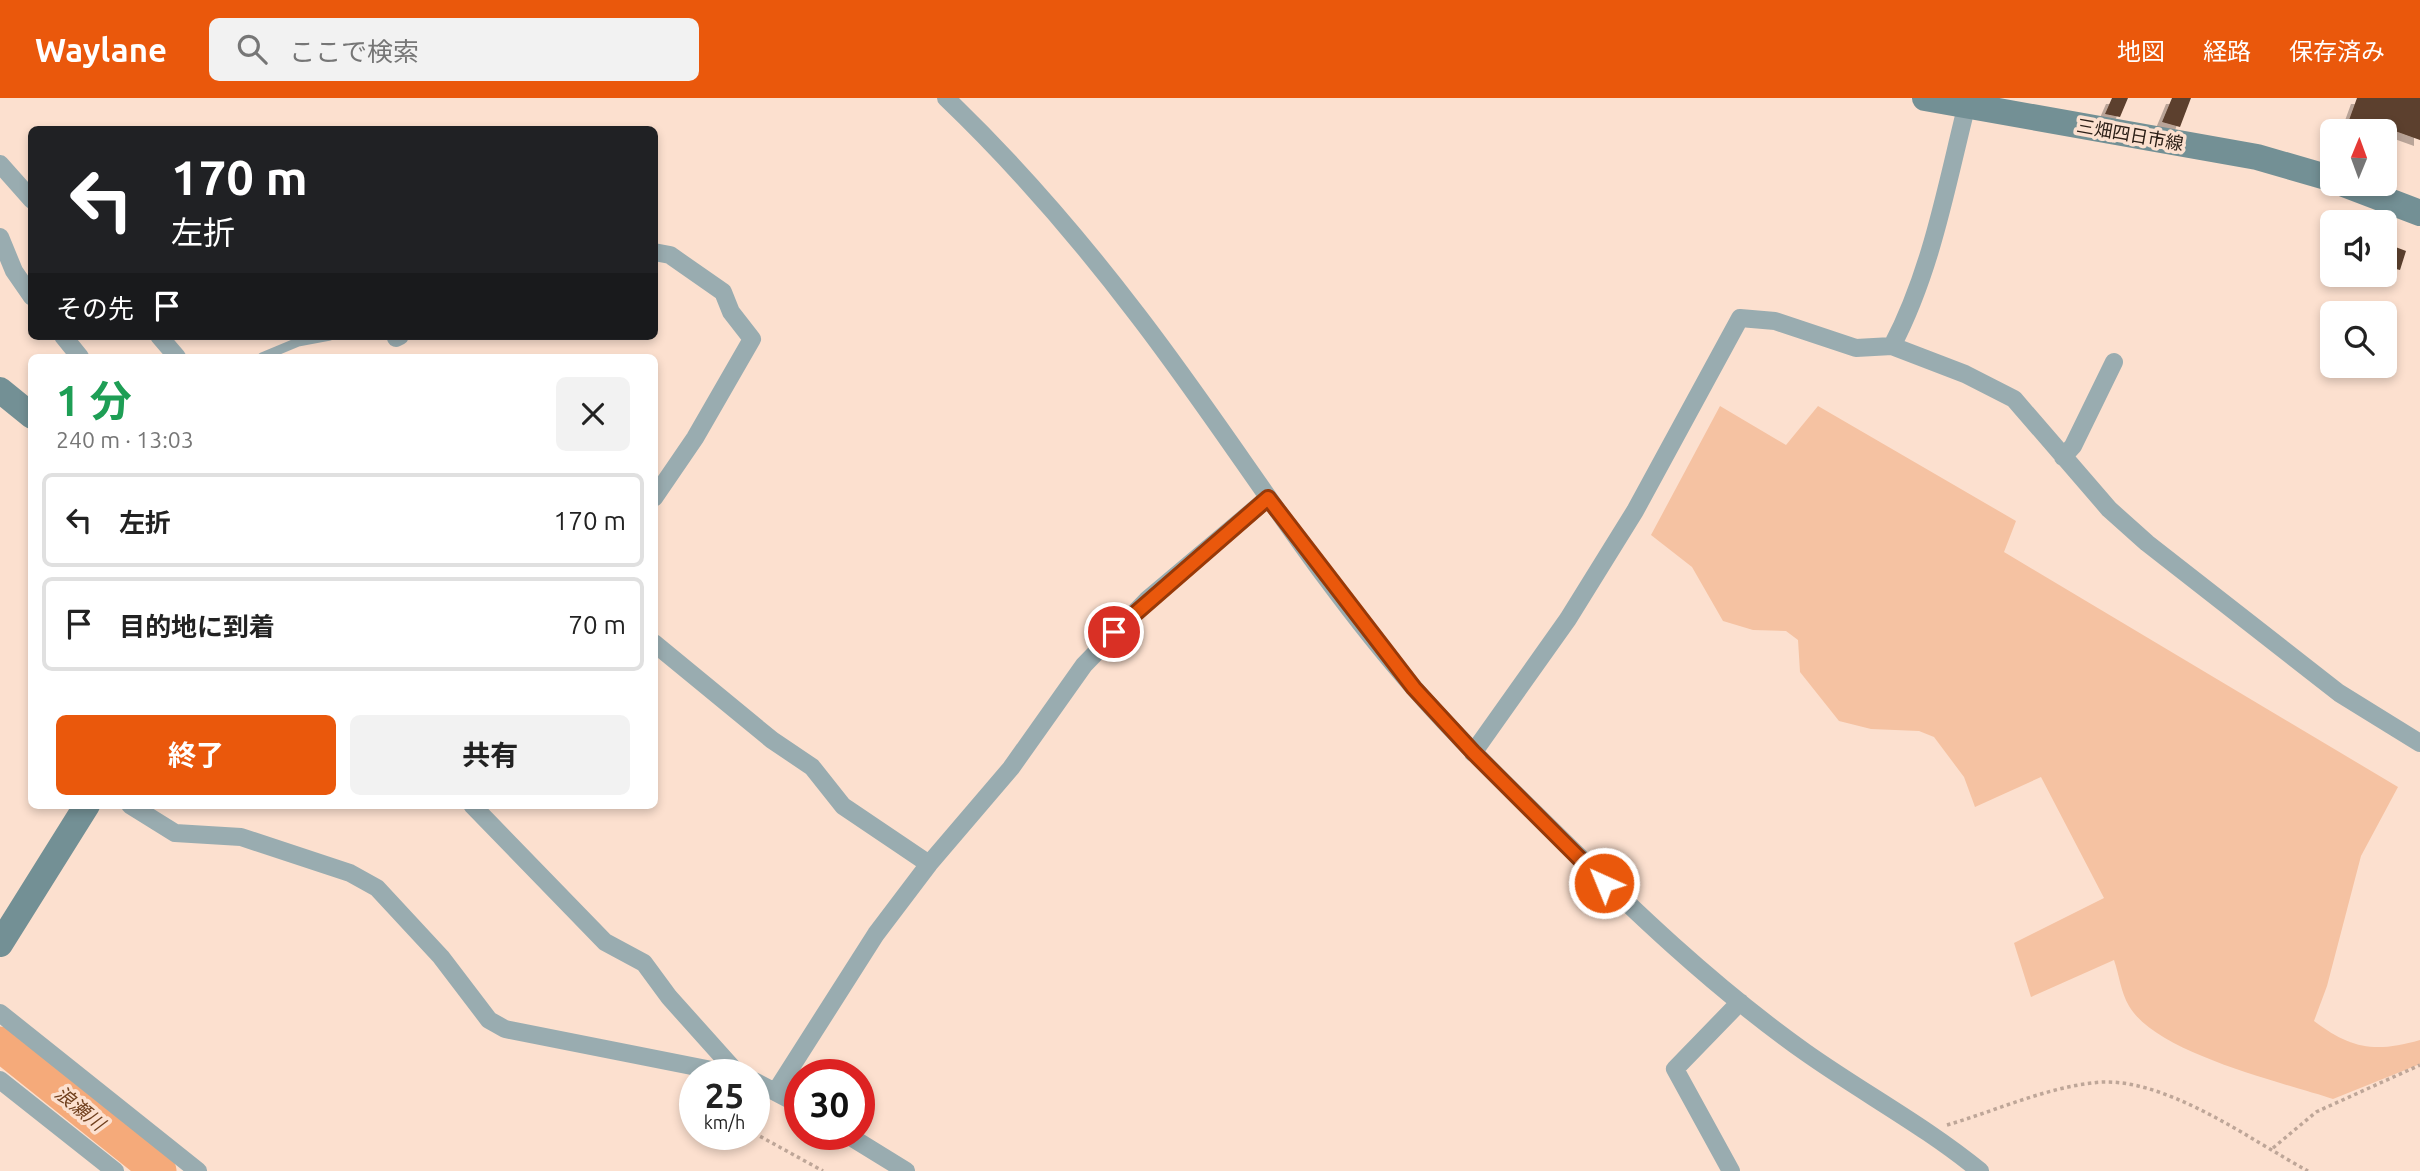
<!DOCTYPE html>
<html lang="ja">
<meta charset="utf-8">
<style>
:root{--surface:#fff;--page:#f2f2f2;--text:#222;--muted:#767676;--line:#e0e0e0;--accent:#ea580c}
body{margin:0;font-family:Ubuntu,"Noto Sans JP",sans-serif;background:var(--page);color:var(--text);height:100vh;display:flex;flex-direction:column;font-size:26px;white-space:nowrap}
*{box-sizing:border-box;margin:0}
p{font-size:23px;color:var(--muted)}
.icon{flex:none;width:38px;height:38px;fill:none;stroke:currentColor;stroke-width:2;stroke-linecap:round;stroke-linejoin:round}
.map{position:relative;flex:1;overflow:hidden}
.panel{position:absolute;left:28px;top:256px;width:630px;height:455px;display:flex;flex-direction:column;background:var(--surface);border-radius:10px;box-shadow:0 4px 10px #0003}
.panel>*{flex:none}
.hud{position:absolute;left:28px;top:28px;width:630px;height:214px;border-radius:10px;box-shadow:0 4px 10px #0003;background:#202124;color:#fff;overflow:hidden}
.needle{width:46px;rotate:1deg}
.fabs{position:absolute;left:2320px;top:21px;display:grid;gap:14px}
.fabs a{display:grid;place-items:center;width:77px;height:77px;border-radius:10px;background:var(--surface);box-shadow:0 4px 10px #0003;font-size:35px}
.speed{position:absolute;left:679px;top:961px;display:flex;gap:14px;font-size:35px;font-weight:700;text-align:center}
.speed>*{display:grid;place-content:center;width:91px;height:91px;border-radius:50%;background:var(--surface);box-shadow:0 4px 10px #0003;line-height:1}
.speed small{font-size:18px;font-weight:400}
.speed .limit{border:10px solid #d22;background:#fff;color:#111}
.pin{position:absolute;display:grid;place-items:center;width:60px;height:60px;color:#fff;margin:-30px;border:4px solid #fff;border-radius:50%;box-shadow:0 2px 7px #0007}
.me{position:absolute;width:77px;margin:-38px;rotate:316deg;stroke-linejoin:round;filter:drop-shadow(0 0 5px #0008)}
.turn{display:flex;align-items:center;gap:24px;height:147px;padding:0 28px;font-size:32px}
.turn .icon{width:91px;height:91px;stroke-width:2.5}
.turn b{display:block;font-size:49px;line-height:60px}
.then{display:flex;align-items:center;height:66px;padding:0 28px;background:#0003;gap:14px;font-size:26px}
.round{display:grid;place-items:center;flex:none;width:74px;height:74px;border-radius:10px;background:var(--page)}
.head{display:flex;align-items:center;justify-content:space-between;height:119px;padding:0 28px}
h1{font-size:42px;font-weight:700;line-height:52px;color:#1e9e55}
.action{display:flex;gap:14px;margin-top:auto;padding:14px 28px}
.action a{flex:1;height:80px;border-radius:10px;background:var(--accent);color:#fff;font-size:28px;font-weight:700;line-height:80px;text-align:center}
.action a+a{background:var(--page);color:var(--text)}
ul{padding:0;list-style:none}
li{display:flex;align-items:center;gap:21px;height:94px;margin:0 14px 10px;padding:0 14px;border:4px solid var(--line);border-radius:10px}
li div{flex:1}
li b{display:block;font-size:26px}
li em{font-style:normal}
header{display:flex;align-items:center;gap:42px;box-sizing:border-box;height:98px;padding:0 35px;background:var(--accent);color:#fff}
header strong{font-size:33px}
nav{display:flex;gap:38px;margin-inline-start:auto;font-size:24px}
.search{width:490px;height:63px;background:var(--page);display:flex;align-items:center;gap:18px;box-sizing:border-box;padding:0 24px;border-radius:10px;color:var(--muted);font-size:26px}
.map>svg:first-child{display:block}
.green{fill:#f5c2a2}
.lines{fill:none;stroke-linecap:round;stroke-linejoin:round}
.river{stroke:#f5aa7a;stroke-width:35}
.building{fill:#5c402e;filter:url(#shadow)}
.path{stroke:#bea698;stroke-width:3.5;stroke-dasharray:3.5 3.5;stroke-linecap:butt}
.service{stroke:#99acb0;stroke-width:9}
.minor{stroke:#99acb0;stroke-width:18}
.secondary{stroke:#739095;stroke-width:26}
.route-casing{stroke:#983908;stroke-width:18}
.route{stroke:#ea580c;stroke-width:12}
.labels{text-anchor:middle;stroke-width:7;stroke-linejoin:round;paint-order:stroke}
.street-label{font-size:18px;fill:#2d2018;stroke:#fce0cf}
.water-label{font-size:19px;font-style:italic;fill:#71401e;stroke:#fce0cf}
</style>
<header>
<strong>Waylane</strong>
<div class="search"><svg class="icon" aria-label="search" viewBox="0 0 24 24"><circle cx="10" cy="10" r="6"/><path d="M15 15l6 6"/></svg>ここで検索</div>
<nav><a>地図</a><a>経路</a><a>保存済み</a></nav>
</header>
<div class="map">
<svg width="2420" height="1073" viewBox="0 0 2420 1073">
<defs>
<filter id="shadow"><feDropShadow dx="-6" dy="6" stdDeviation="0" flood-color="#0004"/></filter>
</defs>
<rect width="100%" height="100%" fill="#fce0cf"/>
<path class="green" d="M1720,308L1786,347L1818,308L2016,423L2004,454L2398,689L2361,758L2327,888L2314,923C2351,951 2375,955 2420,942V966L2333,1001C2281,984 2156,955 2129,908C2121,895 2119,876 2114,862L2031,899L2014,845L2104,800L2041,679L1975,709L1964,679L1934,639L1919,633L1871,631L1839,623L1800,574L1798,542L1786,533L1753,532L1723,523L1692,469L1651,437Z"/>
<g class="lines">
<path class="river" d="M0,946L159,1073"/>
</g>
<path class="building" d="M2112,0H2128L2120,19L2105,16Z
M2172,0H2191L2180,29L2162,24Z
M2357,0H2420V42L2395,33H2345Z
M2385,145L2406,153L2400,172L2385,168Z"/>
<g class="lines">
<path class="path" d="M1947,1027C1995,1013 2042,991 2092,985C2161,975 2250,1042 2308,1073
M754,1035L823,1073
M2273,1050L2316,1014L2420,967"/>
<path class="service" d="M262,259L298,244L330,238"/>
<path class="minor" d="M946,0C1015,66 1078,139 1136,215C1231,338 1311,473 1414,590C1457,639 1504,685 1551,731C1632,811 1712,888 1805,954C1863,995 1925,1028 1980,1073
M0,66L32,102
M0,139L14,173L32,199
M654,154L670,157L723,194L731,214L752,241L695,340L654,400
M63,238L80,259
M159,238L177,259
M396,240L400,238
M1892,248C1931,174 1946,90 1966,10
M2063,359L2073,348L2114,264
M654,545L772,642L812,669L843,708L929,766
M1473,655L1568,521L1635,413L1740,220L1775,223L1856,250L1892,248L1965,276L2014,301L2109,411L2147,445L2339,595L2420,645
M130,707L175,735L241,739L350,775L377,790L441,859L489,922L505,931L732,976
M472,707L605,844L644,865L669,899L738,976
M0,915L198,1073
M0,982L115,1073
M754,983L800,1007
M776,993L876,836L929,766L1011,670L1084,567L1147,502L1268,400
M846,1036L906,1073
M1731,1073L1675,971L1740,904"/>
<path class="secondary" d="M1925,0L2257,59L2333,81
M2344,86L2420,115
M0,292L32,318
M0,846L87,707"/>
</g>
<g class="lines">
<defs>
<path id="route" d="M1114,534L1268,400L1414,590L1473,654L1604,785"/>
</defs>
<use href="#route" class="route-casing"/>
<use href="#route" class="route"/>
</g>
<g class="labels">
<g class="street-label">
<text transform="translate(2130 37) rotate(10)" y="6">三畑四日市線</text>
</g>
<g class="water-label">
<text transform="translate(80 1010) rotate(39)" y="7">浪瀬川</text>
</g>
</g>
</svg>
<div class="fabs">
<a><svg class="needle" viewBox="-14 -14 28 28"><path d="M0-13l5 13h-10z" fill="#e53935"/><path d="M0 13l5-13h-10z" fill="#767676"/></svg></a>
<a><svg class="icon" aria-label="sound" viewBox="0 0 24 24"><path d="M4 9h4l5-4v14l-5-4H4zM17 9q2 3 0 6"/></svg></a>
<a><svg class="icon" aria-label="search" viewBox="0 0 24 24"><circle cx="10" cy="10" r="6"/><path d="M15 15l6 6"/></svg></a>
</div>
<div class="speed"><div>25<small>km/h</small></div><div class="limit">30</div></div>
<div class="pin" style="left:1114px;top:534px;background:#d93025"><svg class="icon" aria-label="arrive" viewBox="0 0 24 24"><path d="M6 21V4h12l-3 4 3 4H6"/></svg></div>
<svg class="me" style="left:1604px;top:785px" viewBox="-20 -20 40 40"><circle r="17" fill="#ea580c" stroke="#fff" stroke-width="3"/><path d="M0-11L8 9 0 5-8 9z" fill="#fff"/></svg>
<div class="hud">
<div class="turn"><svg class="icon" aria-label="left" viewBox="0 0 24 24"><path d="M17 20v-9H6M10 6l-5 5 5 5"/></svg><div><b>170 m</b>左折</div></div>
<div class="then">その先<svg class="icon" aria-label="arrive" viewBox="0 0 24 24"><path d="M6 21V4h12l-3 4 3 4H6"/></svg></div>
</div>
<section class="panel">
<div class="head"><div><h1>1 分</h1><p>240 m · 13:03</p></div><a class="round"><svg class="icon" aria-label="close" viewBox="0 0 24 24"><path d="M6 6l12 12M18 6L6 18"/></svg></a></div>
<ul>
<li><svg class="icon" aria-label="left" viewBox="0 0 24 24"><path d="M17 20v-9H6M10 6l-5 5 5 5"/></svg><div><b>左折</b></div><em>170 m</em></li>
<li><svg class="icon" aria-label="arrive" viewBox="0 0 24 24"><path d="M6 21V4h12l-3 4 3 4H6"/></svg><div><b>目的地に到着</b></div><em>70 m</em></li>
</ul>
<div class="action"><a>終了</a><a>共有</a></div>
</section>
</div>
